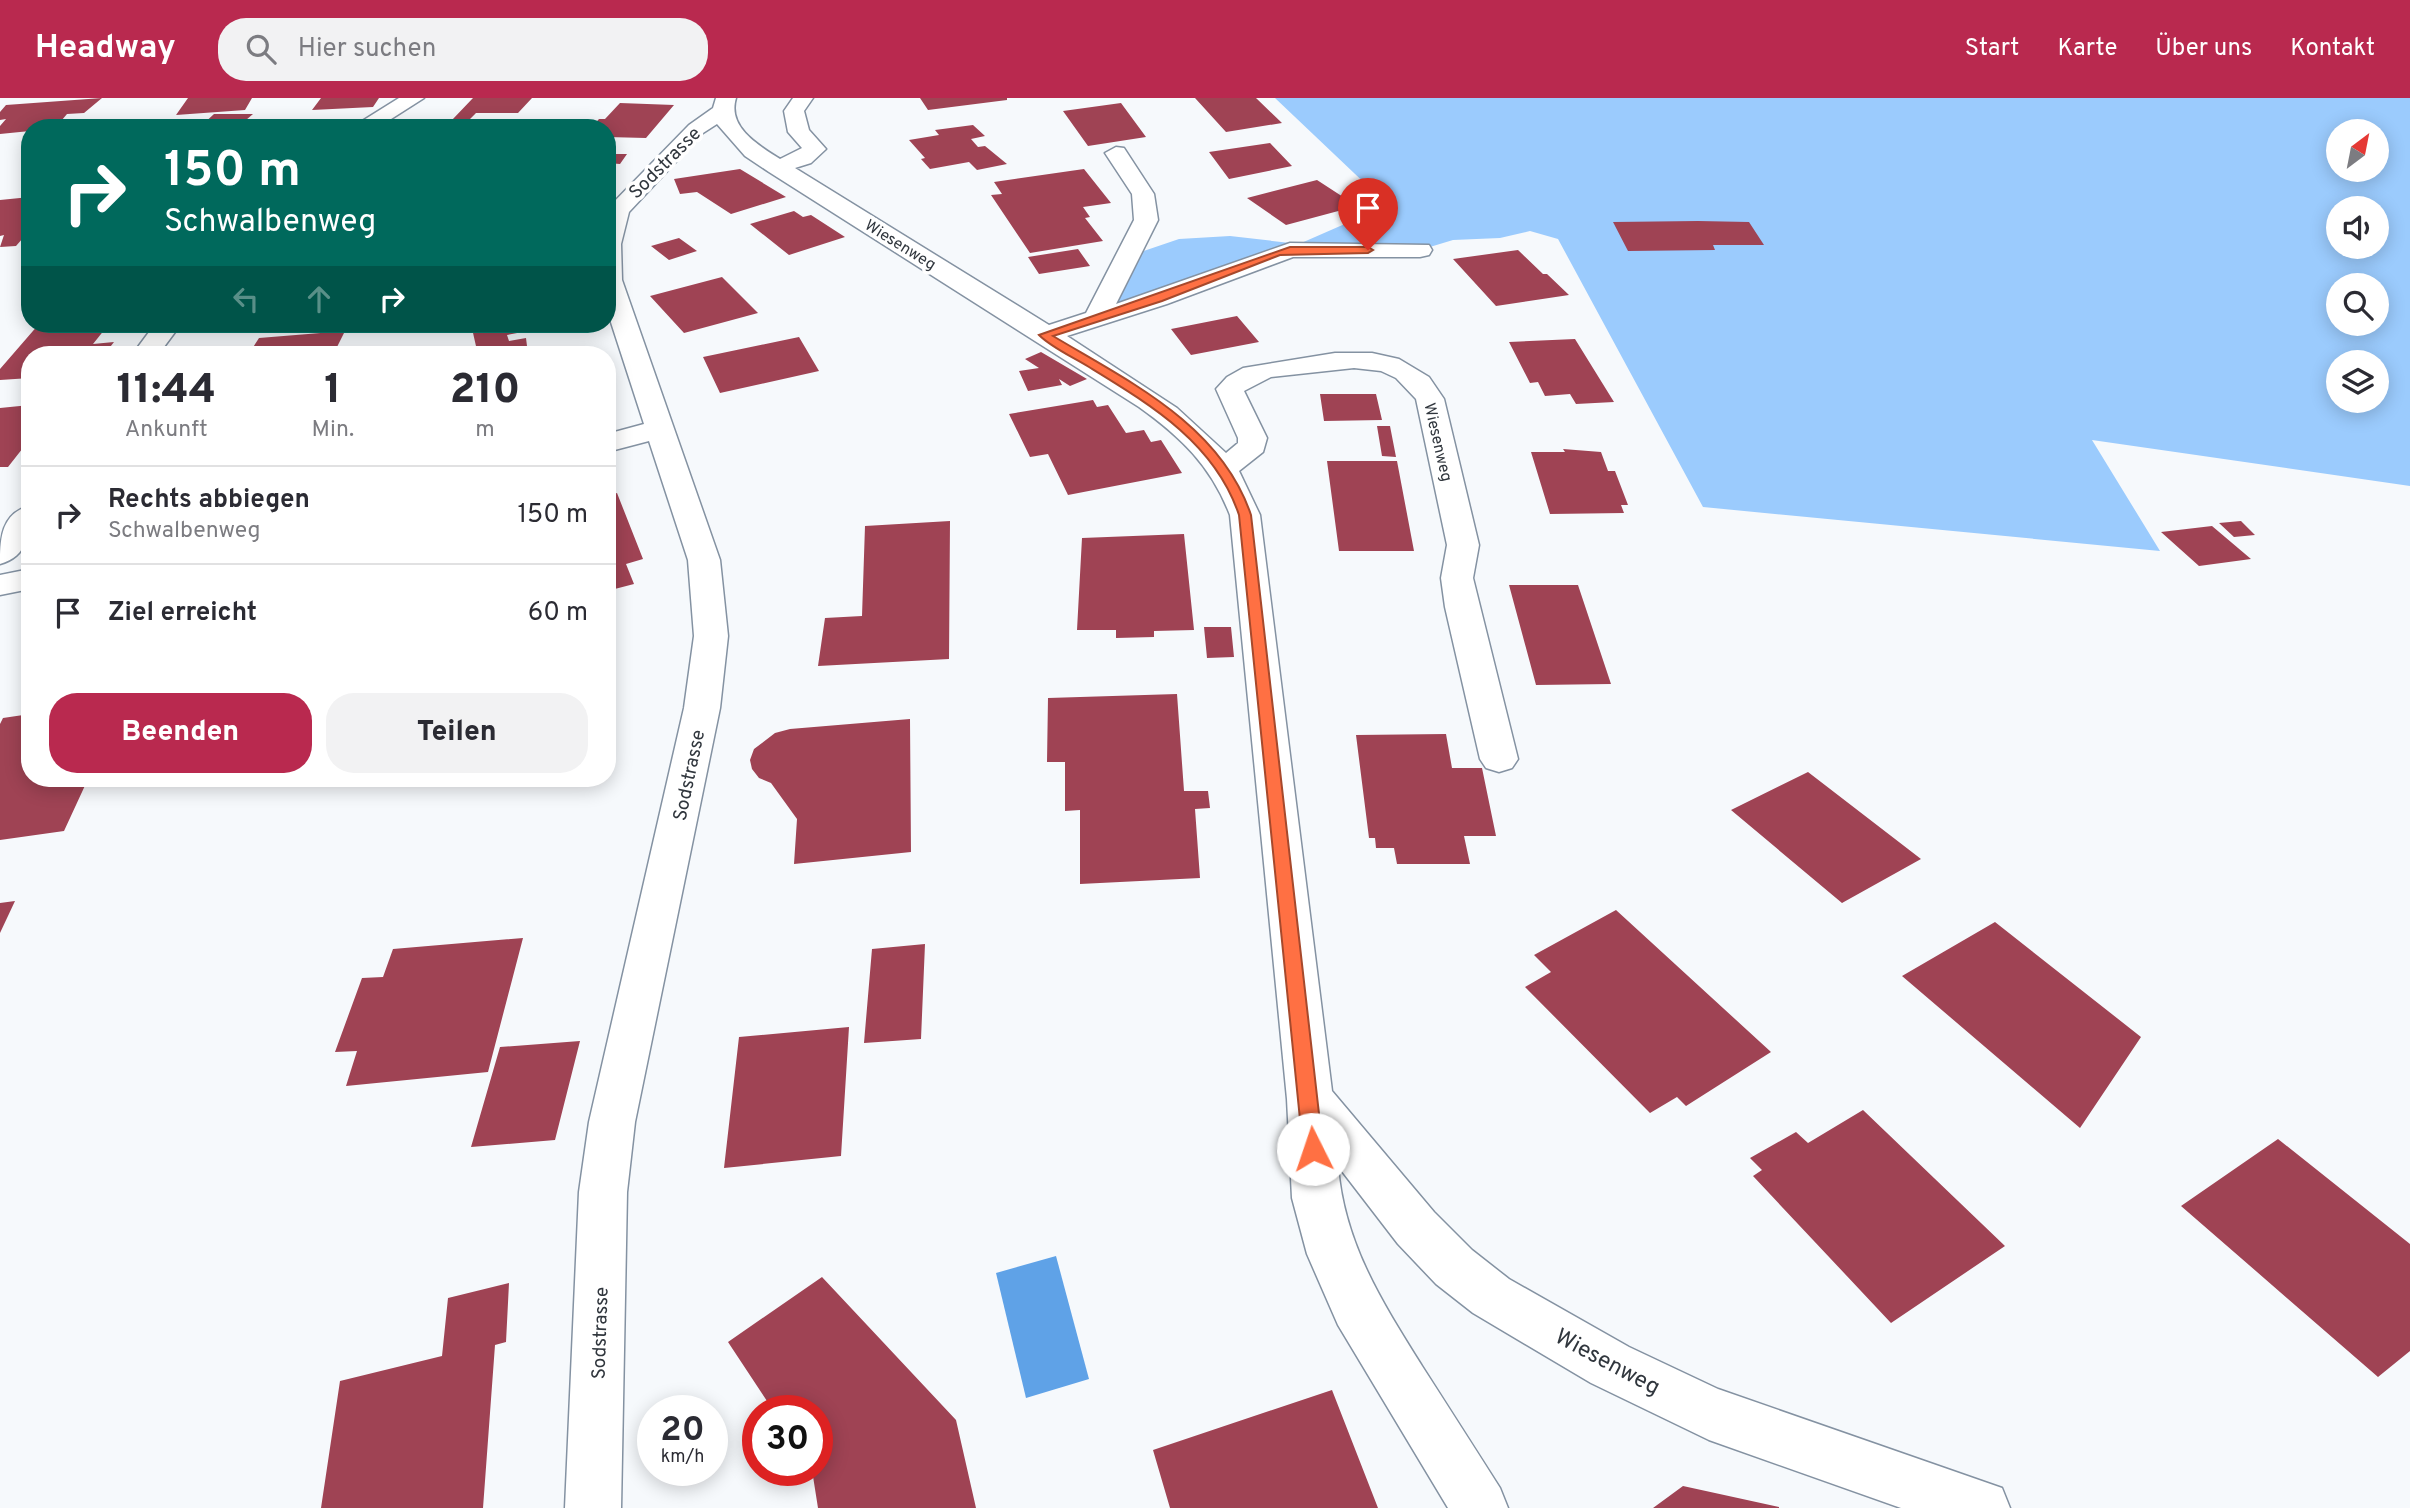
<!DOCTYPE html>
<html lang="de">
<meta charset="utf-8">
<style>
:root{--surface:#fff;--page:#f2f2f3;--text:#2b2b33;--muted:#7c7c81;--line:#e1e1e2;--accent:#b9294f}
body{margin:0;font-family:Overpass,sans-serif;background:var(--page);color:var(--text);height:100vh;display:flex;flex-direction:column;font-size:26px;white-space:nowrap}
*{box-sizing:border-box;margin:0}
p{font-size:23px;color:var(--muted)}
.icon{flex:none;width:38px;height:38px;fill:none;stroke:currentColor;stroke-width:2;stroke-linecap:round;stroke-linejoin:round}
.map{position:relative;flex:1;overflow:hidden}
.panel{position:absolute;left:21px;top:248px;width:595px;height:441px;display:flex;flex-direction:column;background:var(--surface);border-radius:28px;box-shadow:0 4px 18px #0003}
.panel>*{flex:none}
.hud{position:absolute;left:21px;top:21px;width:595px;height:214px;border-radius:28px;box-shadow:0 4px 18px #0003;background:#00695c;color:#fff;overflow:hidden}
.needle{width:46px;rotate:32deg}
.buttons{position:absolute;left:2326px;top:21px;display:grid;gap:14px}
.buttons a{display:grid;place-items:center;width:63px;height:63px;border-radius:50%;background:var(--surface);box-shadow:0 4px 18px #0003;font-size:35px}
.speed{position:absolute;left:637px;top:1297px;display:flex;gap:14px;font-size:35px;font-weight:700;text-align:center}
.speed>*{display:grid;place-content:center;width:91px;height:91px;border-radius:50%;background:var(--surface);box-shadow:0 4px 18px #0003;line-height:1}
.speed small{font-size:18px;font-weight:400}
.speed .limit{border:10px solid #d22;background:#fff;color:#111}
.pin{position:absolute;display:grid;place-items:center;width:60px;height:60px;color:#fff;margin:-72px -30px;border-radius:50% 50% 50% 0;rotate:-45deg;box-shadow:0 0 7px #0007}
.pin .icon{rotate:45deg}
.me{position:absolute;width:77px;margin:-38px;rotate:356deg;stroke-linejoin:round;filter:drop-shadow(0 0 5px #0008)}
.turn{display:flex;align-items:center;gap:24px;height:147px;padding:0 28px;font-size:32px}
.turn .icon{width:91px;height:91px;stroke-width:2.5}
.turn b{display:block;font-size:49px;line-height:60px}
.lanes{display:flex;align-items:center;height:66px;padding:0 28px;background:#0003;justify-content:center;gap:35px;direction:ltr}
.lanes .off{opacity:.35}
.eta{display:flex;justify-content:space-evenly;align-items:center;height:119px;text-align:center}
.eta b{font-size:42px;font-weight:800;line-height:49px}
.cta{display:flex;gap:14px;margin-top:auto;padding:14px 28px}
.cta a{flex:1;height:80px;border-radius:28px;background:var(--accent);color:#fff;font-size:28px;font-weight:800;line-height:80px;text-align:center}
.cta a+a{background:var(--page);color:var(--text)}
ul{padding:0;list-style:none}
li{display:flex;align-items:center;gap:21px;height:98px;padding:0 28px;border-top:2px solid var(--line)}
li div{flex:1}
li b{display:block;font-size:26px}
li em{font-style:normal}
header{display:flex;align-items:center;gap:42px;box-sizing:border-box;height:98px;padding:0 35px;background:var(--accent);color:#fff}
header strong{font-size:33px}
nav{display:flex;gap:38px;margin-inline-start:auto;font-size:24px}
.search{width:490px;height:63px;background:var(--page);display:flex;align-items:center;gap:18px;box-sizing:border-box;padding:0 24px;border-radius:28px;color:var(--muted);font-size:26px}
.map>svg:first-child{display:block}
.green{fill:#9bcbfd;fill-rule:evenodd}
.water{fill:#5fa2e7}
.building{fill:#9f4354}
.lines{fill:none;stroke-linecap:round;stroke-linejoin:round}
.minor-casing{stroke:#8492a2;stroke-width:3}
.minor{fill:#fff;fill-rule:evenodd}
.route{fill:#ff7043;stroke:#a6492c;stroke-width:2}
.labels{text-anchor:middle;stroke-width:7;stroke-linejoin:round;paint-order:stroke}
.far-street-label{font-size:16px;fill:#30363d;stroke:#fff}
.street-label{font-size:19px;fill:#30363d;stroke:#fff}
.near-street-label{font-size:23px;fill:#30363d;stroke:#fff}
</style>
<header>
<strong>Headway</strong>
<div class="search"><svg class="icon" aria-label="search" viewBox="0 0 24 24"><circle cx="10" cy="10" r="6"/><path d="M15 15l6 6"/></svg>Hier suchen</div>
<nav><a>Start</a><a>Karte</a><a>Über uns</a><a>Kontakt</a></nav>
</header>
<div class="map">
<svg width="2410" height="1410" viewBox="0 0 2410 1410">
<rect width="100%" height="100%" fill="#f6f9fc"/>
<path class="green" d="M1275,0H2410V388L2092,342L2160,453L1703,409L1558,141L1530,133L1500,140L1453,142L1420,152H1290L1096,221L1129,158L1179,141L1230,138L1299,146L1347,125L1394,113ZM2338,33H2376V72H2338ZM2338,110H2376V149H2338ZM2338,187H2376V226H2338ZM2338,264H2376V303H2338Z"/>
<path class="water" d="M1056,1158L1089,1281L1026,1300L996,1175Z"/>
<path class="building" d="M102,0L84,15L67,16L56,29L30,30V33L0,36V28L6,21L0,22V14L6,7Z
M188,0H252L245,12L176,17Z
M321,0H379L373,9L312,12Z
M473,0H532L518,15H476L469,22H452Z
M920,0H1007V2L928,12Z
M1195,0H1256L1282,25L1226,34Z
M620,5L674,7L646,40L607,39V30H591L599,21H605Z
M1121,5L1146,39L1088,48L1063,13Z
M214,16H253L239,28L200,29Z
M973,27L985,38L971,41L978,49L985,48L1007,66L977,72L969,64L930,71L921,61L925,60L909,42L939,37L935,32Z
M1270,45L1292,68L1229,81L1209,54Z
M607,56H627L620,66L607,65Z
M740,71L786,99L731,116L697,94L680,96L674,81Z
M1084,71L1111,105L1083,109L1090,119L1085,120L1103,143L1030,155L991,97L1002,96L994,84Z
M1317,82L1357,108L1286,127L1247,100Z
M30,99V120L23,127L30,126V132L16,148L0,149L4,137L0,138V102Z
M794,113L803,119L811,117L845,139L789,157L750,126Z
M1698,123L1749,124L1764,147H1713L1715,152L1628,153L1613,124Z
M679,140L697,153L669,162L651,148Z
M1078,151L1090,168L1039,176L1028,159Z
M1518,152L1543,176H1547L1569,197L1496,208L1453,161Z
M722,179L758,215L684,235L650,198Z
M1237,218L1259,244L1191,257L1171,231Z
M39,226H109L93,246L114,244L104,257H30V280L0,282V271Z
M471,226H559V227L507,237L509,243L526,240L527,248L478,257Z
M345,233L333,257H248L259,240Z
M799,239L819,273L720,295L703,259Z
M1575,241L1614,304L1576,306L1570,296L1545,298L1538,284L1530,285L1509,244Z
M1041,254L1087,281L1070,288L1059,281L1062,287L1028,293L1019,273L1039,270L1025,261Z
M1320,296H1376L1382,322L1324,323Z
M1093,302L1097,309L1108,307L1126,335L1144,332L1151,344L1161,342L1182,375L1068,397L1048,356L1030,359L1009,316Z
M30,307L27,336L30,341L8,369H0V310Z
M1377,328H1390L1396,359L1382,358Z
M1563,351L1601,354L1608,373H1615L1628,407H1621L1624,415L1550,416L1531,354H1565Z
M1327,363H1397L1414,453H1339Z
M607,391L610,397L617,395L643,461L626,466L634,486L607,493Z
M950,423L949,561L818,568L825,520L862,518L865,428Z
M2241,423L2255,437L2234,439L2219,425Z
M2212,428L2251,461L2199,468L2161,434Z
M1184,436L1194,532L1154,533V539L1116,540V532H1077L1082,440Z
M1509,487H1578L1611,586L1536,587Z
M1204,529H1231L1234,559L1207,560Z
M1177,596L1184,693H1208L1210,710L1195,711L1200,780L1080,786V712L1065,713V664H1047L1048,600Z
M30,616V681H88L64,733L0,742V626L3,620Z
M910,621L911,754L794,766L797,721L771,685L759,680L752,671L750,662L754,651L775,635L790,631Z
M1446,636L1452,670H1482L1496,738H1464L1470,766H1397L1394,750H1376L1375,740H1369L1356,637Z
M1808,674L1921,761L1842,805L1731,712Z
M15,803L0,835V805Z
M1616,812L1771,954L1686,1008L1677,999L1650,1015L1525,889L1551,874L1534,857Z
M1995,824L2141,939L2080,1030L1902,878Z
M523,840L488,974L346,988L357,953L335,954L362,880L383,879L393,851Z
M925,846L921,941L864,945L872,851Z
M849,929L841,1058L724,1070L739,939Z
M580,943L555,1042L471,1049L500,949Z
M1863,1012L2005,1148L1891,1225L1753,1078L1762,1072L1750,1060L1796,1034L1808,1045Z
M2278,1041L2410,1146V1253L2378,1279L2181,1108Z
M822,1179L956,1322L976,1410H818L812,1372H817V1312H773L728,1244Z
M509,1185L506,1244L495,1247L483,1410H321L340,1283L442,1258L448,1200Z
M1332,1292L1378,1410H1170L1153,1352Z
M1683,1388L1779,1409V1410H1653Z"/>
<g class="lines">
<defs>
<path id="minor" d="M399,0H424L377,30H351Z
M716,0H736C727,29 758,47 780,61L802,50L788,34L784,13L793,0H813L804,13L809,32L826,51L811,65L795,70L1049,227L1086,215L1134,122L1132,96L1105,55L1116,49L1124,50L1154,96L1158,122L1116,206L1290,145L1429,147L1432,152L1429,157L1420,159H1293L1167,206L1067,238L1177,310L1226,355L1238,345V340L1216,291L1227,279L1243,270L1335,255H1372L1399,261L1429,279L1444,301L1479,447L1473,480L1518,661L1512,670L1499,674L1486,670L1480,661L1445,509L1441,480L1447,447L1416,301L1396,280L1381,273L1354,270L1271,279L1244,293L1267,340L1263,354L1239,373L1260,417L1332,993L1434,1114L1472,1152L1509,1181L1629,1249L1718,1291L2002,1390L2010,1410H1901L1709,1342L1591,1285L1473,1215L1436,1186L1398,1146L1338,1068C1344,1145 1382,1204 1422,1268C1448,1308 1474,1349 1500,1390L1508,1410H1448L1338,1227L1307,1156L1292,1100L1287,1001L1230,417C1211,368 1181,339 1139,309L769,74L745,58L717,26L703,35L629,114L621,146L622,182L720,462L728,538L720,610L635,1024L627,1094L621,1410H565L579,1094L589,1024L684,610L694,538L688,462L649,343L607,354V336L644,326L607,212V111L689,27L713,10Z
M155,226H181L158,257H132Z
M30,408C30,433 29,458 0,466C0,441 1,415 30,408Z
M30,471V491L0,497V477Z"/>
</defs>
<use href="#minor" class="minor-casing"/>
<use href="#minor" class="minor"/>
</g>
<path class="route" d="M1290,149H1368L1373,152L1368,155L1280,157L1162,203L1053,238C1130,284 1221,327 1251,417L1323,1051L1320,1057L1313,1059L1306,1057L1303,1051L1239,417C1215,345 1151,307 1089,269C1073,259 1052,250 1039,237Z"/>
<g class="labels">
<g class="far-street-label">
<text transform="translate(901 146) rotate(32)" y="6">Wiesenweg</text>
<text transform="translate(1439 344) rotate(77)" y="6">Wiesenweg</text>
</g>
<g class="street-label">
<text transform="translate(664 64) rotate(-45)" y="7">Sodstrasse</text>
<text transform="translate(688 677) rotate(-78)" y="7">Sodstrasse</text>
<text transform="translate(599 1235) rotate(-88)" y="7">Sodstrasse</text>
</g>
<g class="near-street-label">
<text transform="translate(1608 1263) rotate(28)" y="8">Wiesenweg</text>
</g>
</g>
</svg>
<div class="buttons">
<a><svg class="needle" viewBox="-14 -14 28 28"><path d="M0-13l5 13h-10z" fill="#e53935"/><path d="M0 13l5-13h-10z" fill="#7c7c81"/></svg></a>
<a><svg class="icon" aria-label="sound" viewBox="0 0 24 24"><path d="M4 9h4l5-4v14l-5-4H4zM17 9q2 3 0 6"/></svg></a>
<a><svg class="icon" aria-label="search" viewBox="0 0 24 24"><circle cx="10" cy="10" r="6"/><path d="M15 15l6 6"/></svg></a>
<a><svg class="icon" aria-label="layers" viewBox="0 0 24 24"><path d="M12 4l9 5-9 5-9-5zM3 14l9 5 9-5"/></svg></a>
</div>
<div class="speed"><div>20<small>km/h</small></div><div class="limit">30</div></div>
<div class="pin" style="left:1368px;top:152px;background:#d93025"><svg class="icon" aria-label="arrive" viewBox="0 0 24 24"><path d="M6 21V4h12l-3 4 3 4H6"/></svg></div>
<svg class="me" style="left:1313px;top:1051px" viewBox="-20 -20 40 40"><circle r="19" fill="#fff"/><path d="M0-13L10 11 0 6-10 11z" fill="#ff7043"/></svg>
<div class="hud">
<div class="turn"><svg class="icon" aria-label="right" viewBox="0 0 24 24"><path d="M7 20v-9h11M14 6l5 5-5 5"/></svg><div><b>150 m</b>Schwalbenweg</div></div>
<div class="lanes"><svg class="icon off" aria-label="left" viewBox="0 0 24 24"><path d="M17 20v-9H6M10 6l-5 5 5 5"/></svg><svg class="icon off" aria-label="ahead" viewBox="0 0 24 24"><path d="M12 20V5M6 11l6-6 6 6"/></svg><svg class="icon" aria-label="right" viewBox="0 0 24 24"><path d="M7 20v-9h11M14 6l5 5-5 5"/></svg></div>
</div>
<section class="panel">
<div class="eta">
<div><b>11:44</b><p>Ankunft</p></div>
<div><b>1</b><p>Min.</p></div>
<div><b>210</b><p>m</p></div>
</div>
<ul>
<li><svg class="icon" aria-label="right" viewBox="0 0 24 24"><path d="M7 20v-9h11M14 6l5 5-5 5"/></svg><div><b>Rechts abbiegen</b><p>Schwalbenweg</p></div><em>150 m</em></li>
<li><svg class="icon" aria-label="arrive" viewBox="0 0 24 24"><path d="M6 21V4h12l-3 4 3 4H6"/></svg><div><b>Ziel erreicht</b></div><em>60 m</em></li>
</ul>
<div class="cta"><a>Beenden</a><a>Teilen</a></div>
</section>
</div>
